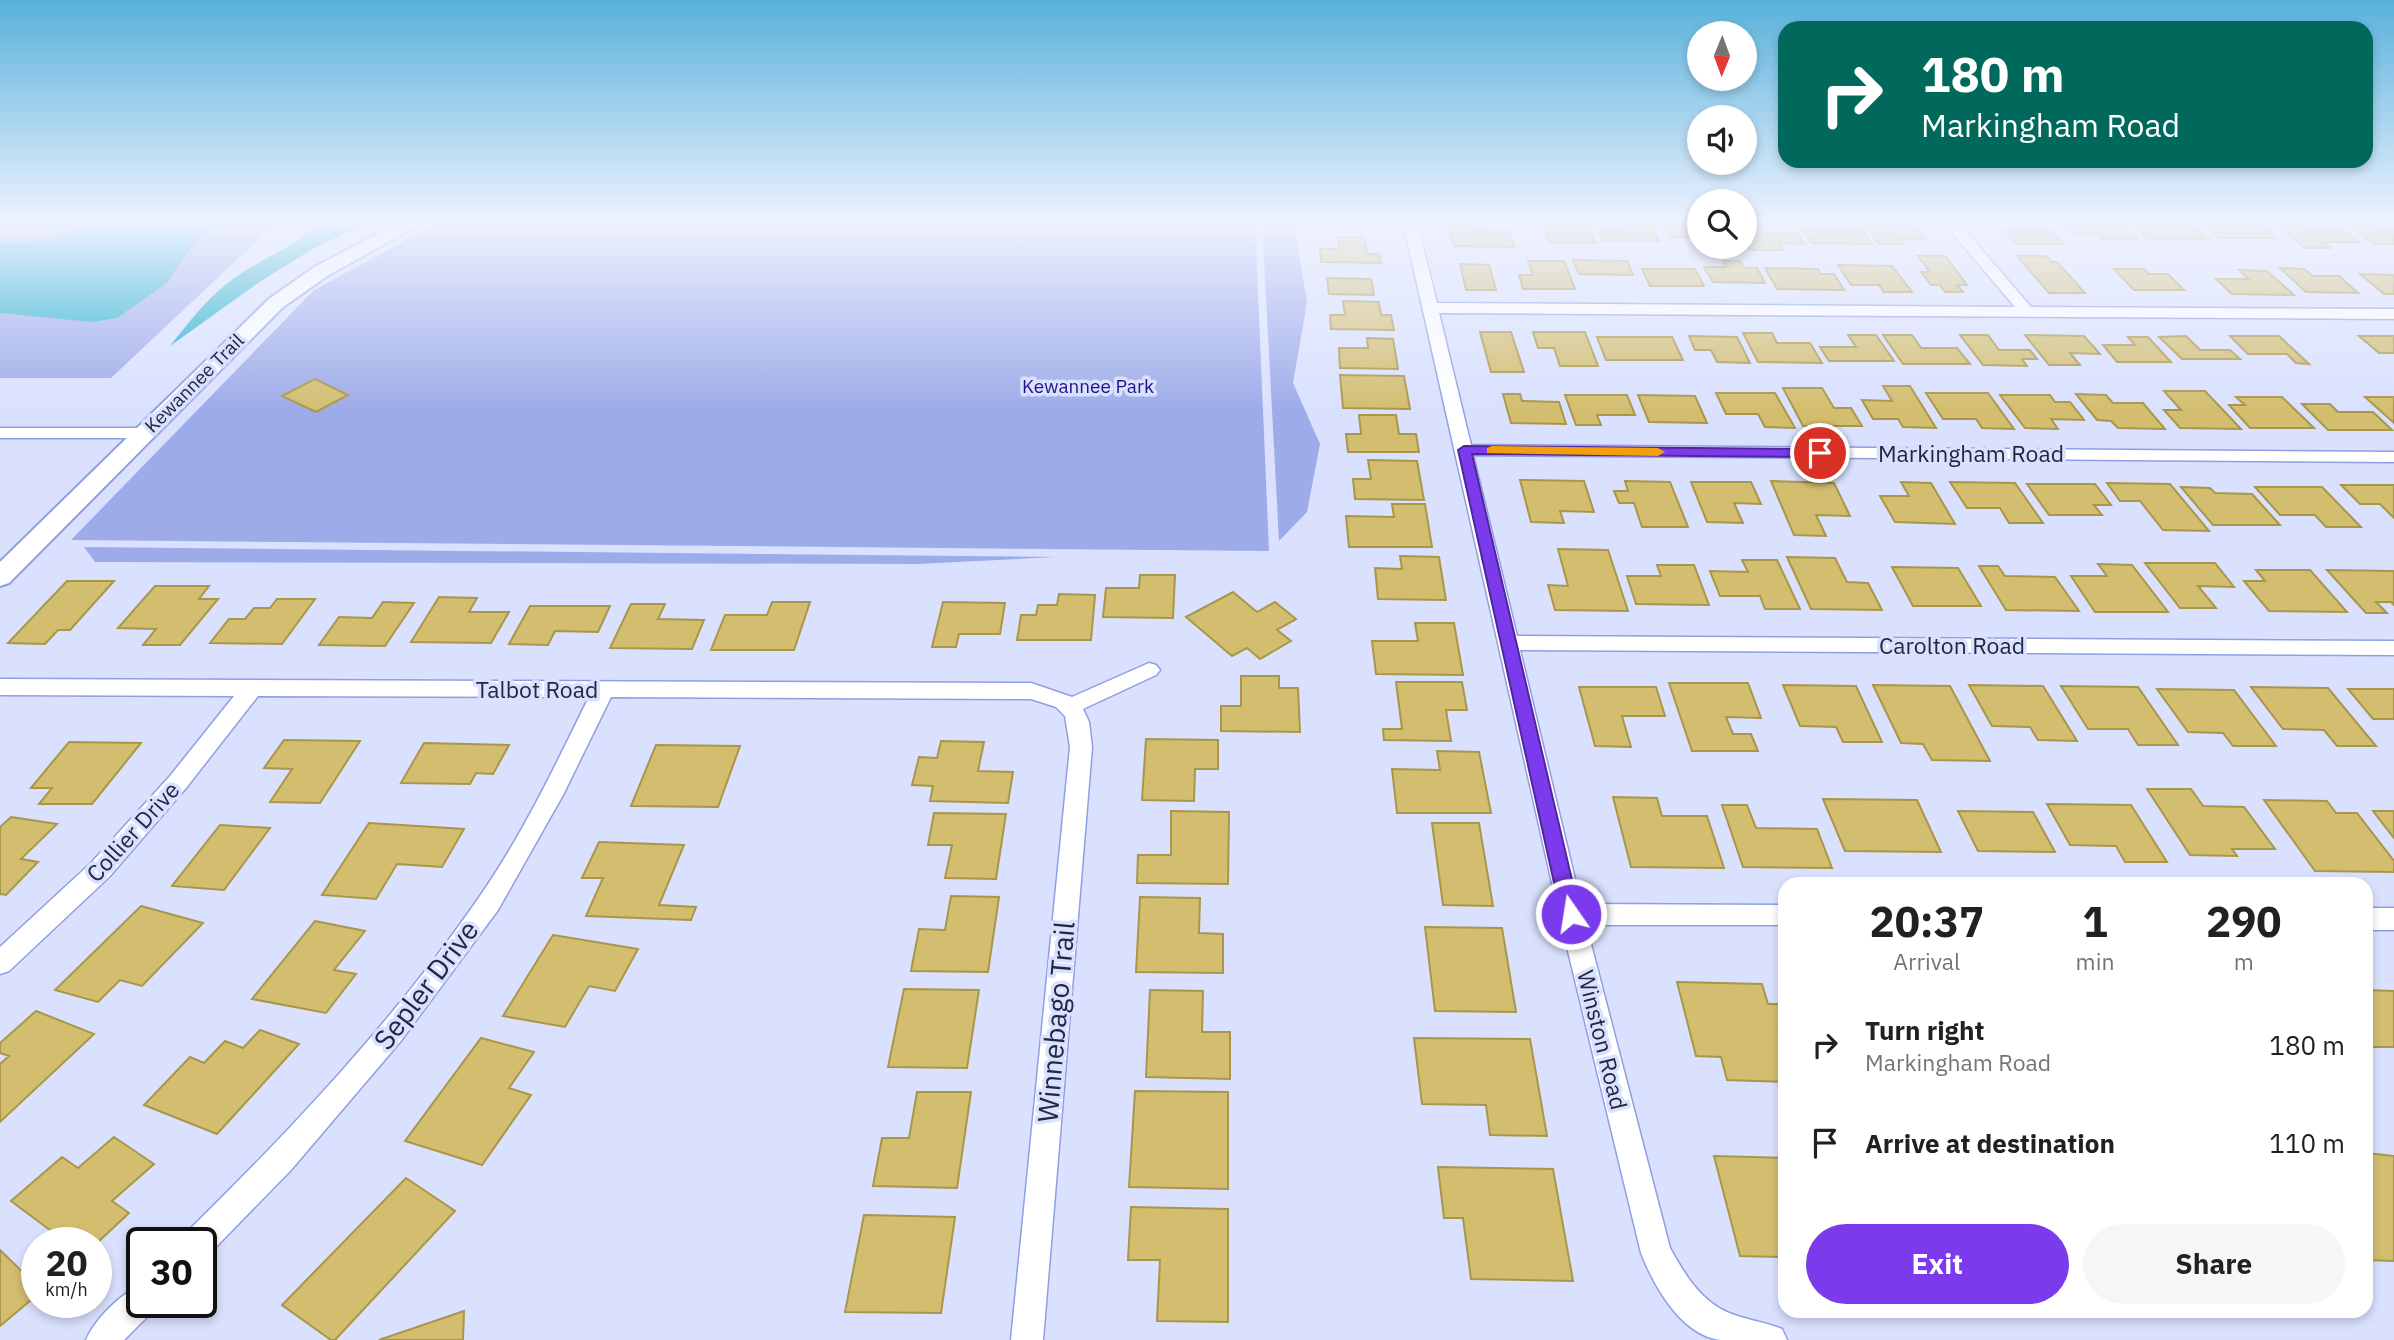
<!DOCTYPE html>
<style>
:root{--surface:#fff;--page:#f6f6f6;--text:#202124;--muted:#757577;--accent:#7c3aed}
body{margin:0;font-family:"IBM Plex Sans",sans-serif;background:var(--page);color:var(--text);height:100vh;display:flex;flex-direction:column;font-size:26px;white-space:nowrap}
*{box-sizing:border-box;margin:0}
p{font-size:23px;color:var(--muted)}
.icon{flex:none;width:38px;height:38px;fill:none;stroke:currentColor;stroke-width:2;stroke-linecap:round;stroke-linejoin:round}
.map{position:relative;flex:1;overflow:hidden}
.sheet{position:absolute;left:1778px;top:877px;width:595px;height:441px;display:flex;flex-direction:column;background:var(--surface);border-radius:21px;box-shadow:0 4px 10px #0003}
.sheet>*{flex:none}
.hud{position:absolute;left:1778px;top:21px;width:595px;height:147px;border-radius:21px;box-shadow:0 4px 10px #0003;background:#00695c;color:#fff;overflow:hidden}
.needle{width:46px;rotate:181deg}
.fabs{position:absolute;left:1687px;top:21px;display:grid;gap:14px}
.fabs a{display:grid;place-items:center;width:70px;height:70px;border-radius:50%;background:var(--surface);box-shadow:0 4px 10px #0003;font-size:35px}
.speed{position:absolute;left:21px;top:1227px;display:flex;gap:14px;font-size:35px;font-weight:700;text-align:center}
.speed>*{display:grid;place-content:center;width:91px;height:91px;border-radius:50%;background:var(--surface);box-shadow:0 4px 10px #0003;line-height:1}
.speed small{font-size:18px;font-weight:400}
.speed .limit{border:4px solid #111;border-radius:10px;background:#fff;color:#111}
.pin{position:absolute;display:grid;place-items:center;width:60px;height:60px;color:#fff;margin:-30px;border:4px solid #fff;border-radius:50%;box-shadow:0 2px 7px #0007}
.me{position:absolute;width:77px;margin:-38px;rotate:347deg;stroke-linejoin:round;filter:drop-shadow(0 0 5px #0008)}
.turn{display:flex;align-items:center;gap:24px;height:147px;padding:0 28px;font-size:32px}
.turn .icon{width:91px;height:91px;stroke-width:2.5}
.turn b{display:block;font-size:49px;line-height:60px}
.eta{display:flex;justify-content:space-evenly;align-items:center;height:119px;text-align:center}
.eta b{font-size:42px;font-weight:700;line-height:49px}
.cta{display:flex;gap:14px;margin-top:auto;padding:14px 28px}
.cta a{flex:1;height:80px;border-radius:42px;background:var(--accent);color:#fff;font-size:28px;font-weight:700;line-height:80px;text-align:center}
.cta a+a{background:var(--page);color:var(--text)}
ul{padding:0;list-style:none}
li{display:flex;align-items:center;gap:21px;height:98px;padding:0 28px}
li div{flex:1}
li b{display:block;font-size:26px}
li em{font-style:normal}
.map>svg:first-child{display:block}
.green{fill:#9eabe9}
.water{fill:#20adc8}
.building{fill:#d3be70;stroke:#aa9648;stroke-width:2}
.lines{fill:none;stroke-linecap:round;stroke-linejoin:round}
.minor-casing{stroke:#909ee3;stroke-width:3}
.tertiary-casing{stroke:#909ee3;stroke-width:4}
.minor{fill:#fff;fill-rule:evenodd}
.tertiary{fill:#fff;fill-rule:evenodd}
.route{fill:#7c3aed;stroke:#51269a;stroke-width:2}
.slow{fill:#f59e0b}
.labels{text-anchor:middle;stroke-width:7;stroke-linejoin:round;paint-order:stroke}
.far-street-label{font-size:19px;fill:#222742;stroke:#dae1fe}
.far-park-label{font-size:19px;fill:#211387;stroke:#dae1fe}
.street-label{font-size:23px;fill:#222742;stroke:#dae1fe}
.near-street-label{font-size:28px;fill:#222742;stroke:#dae1fe}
</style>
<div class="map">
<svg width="2394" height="1340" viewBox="0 0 2394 1340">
<rect width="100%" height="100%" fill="#dae1fe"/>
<path class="green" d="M0,222H277L111,378H0Z
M440,222H1255L1269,551L71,540L314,290Z
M1262,222H1294L1307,302L1293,383L1320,444L1307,512L1279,541Z
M84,547L1056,557L918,564L95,562Z"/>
<path class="water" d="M98,222H219L208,230L189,250L167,283L117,318L92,322L0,313V242C35,246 67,237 98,222Z
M318,222H370L316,247L261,281L170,346C189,322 208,297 233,279C260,258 295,249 318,222Z"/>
<path class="building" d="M1623,222H1650L1659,241H1603L1597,228H1626Z
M1662,222H1699V238L1669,237Z
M1745,222H1752L1758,232H1797L1804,244L1779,243L1783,250H1751L1745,238Z
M1864,222H1883L1887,227H1917L1926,239H1900L1904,244H1879Z
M2145,222H2188L2207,239L2147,238L2136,227H2150Z
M2062,223H2122L2138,239H2103L2098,234H2073Z
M2203,223H2259L2276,238H2219Z
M2275,223H2296L2305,229H2342L2359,242H2323L2330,248H2305Z
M1542,224H1588L1596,243L1549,242Z
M1448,225H1471L1473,231L1510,232L1514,247L1454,246Z
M2349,225H2375L2382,231H2394V244H2374Z
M1801,228H1860L1872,244L1812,243Z
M2004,230H2050L2064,244H2017Z
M1338,237H1364L1367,254H1379L1381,263L1321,262L1320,249H1340Z
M1918,256H1945L1967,285H1957L1963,292H1945L1940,285H1931L1921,272H1930Z
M2017,256H2046L2052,262H2057L2085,293H2049Z
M1573,260L1627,261L1633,275L1579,274Z
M1528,261H1564L1575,289H1523L1519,275H1533Z
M1723,261H1740L1744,268H1757L1765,283L1713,282L1704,267H1726Z
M1460,264L1489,265L1496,290H1466Z
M1838,265L1892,266L1912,292H1884L1879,285H1851Z
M1765,268L1818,269L1821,274H1834L1844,290L1777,289Z
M2280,268L2304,269L2313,276H2339L2358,293L2306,292Z
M1642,269H1695L1704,286H1650Z
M2114,269H2144L2149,274H2168L2184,290H2134Z
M2239,270L2267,271L2294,295L2232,294L2216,279H2249Z
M2360,274L2394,275V294H2384Z
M1327,278L1371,279L1374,295L1329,294Z
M1343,301L1379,302L1381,315H1391L1394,330L1331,329L1330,315H1345Z
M1480,332H1511L1524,372H1491Z
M1533,332H1585L1598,366H1560L1554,348H1538Z
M1743,333H1772L1777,343H1810L1822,363L1758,362Z
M1848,335H1876L1894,361H1829L1820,347H1856Z
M1883,335H1912L1921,348H1957L1970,364H1903Z
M1960,335H1988L1999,350H2030L2037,359H2022L2027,366L1983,365Z
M2025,335L2084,336L2100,354L2070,353L2080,365H2049Z
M1689,336L1737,337L1750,363L1717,362L1711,350H1695Z
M2186,336L2200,350H2230L2240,359H2182L2159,337Z
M2230,336H2279L2309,364L2296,363L2287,354H2248Z
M2359,336H2394V353H2379Z
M1597,337H1672L1683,360H1606Z
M2128,337H2148L2171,362H2117L2103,345H2135Z
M1367,338L1393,339L1398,369L1340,368L1339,348H1368Z
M1340,375L1404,376L1410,409L1343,408Z
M315,379L348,395L316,412L282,396Z
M1883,386H1910L1936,428L1903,427L1898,419H1873L1862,400L1892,401Z
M1783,388H1822L1834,408H1851L1862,426H1803Z
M2164,391H2205L2241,429L2180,428L2164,410H2181Z
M1716,393H1775L1795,428L1765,427L1758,414H1726Z
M1926,393H1988L2014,429L1982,428L1976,419H1943Z
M1503,394H1520L1522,401L1559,402L1566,424L1511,423Z
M2076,394L2106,395L2113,403H2143L2165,429L2118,428L2111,421L2097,420Z
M1565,395H1627L1635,415H1597L1601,425H1576Z
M1638,395L1695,396L1707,423L1649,422Z
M2000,395H2050L2055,402H2070L2084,420L2051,419L2058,429L2025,428Z
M2236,397H2282L2314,428H2250L2229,405H2245Z
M2365,397H2394V423Z
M2302,404H2330L2338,412H2373L2392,430H2328Z
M1359,415H1396L1399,434H1416L1419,452H1348L1346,434H1361Z
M1368,460L1417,461L1424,500L1355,499L1353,479H1371Z
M1520,480L1584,481L1594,512L1560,511L1564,523L1531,522Z
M1625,481L1670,482L1688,527H1642L1634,503H1619L1614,491H1628Z
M1771,481L1834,483L1850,516L1816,515L1826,536L1794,535Z
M1691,482H1751L1761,504L1734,503L1743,523L1707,522Z
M1901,482L1931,483L1955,524L1895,522L1880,496H1909Z
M1950,482L2015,483L2043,523H2009L2000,508H1967Z
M2107,483L2170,484L2209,531L2163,530L2140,501H2120Z
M2027,484H2095L2111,505H2094L2102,515H2049Z
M2341,485H2394V518L2380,504H2360Z
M2181,487L2210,488L2215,493L2252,494L2280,525H2213Z
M2255,487H2322L2361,527H2326L2315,515H2280Z
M1392,504H1425L1432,547H1349L1346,516L1394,517Z
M1558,549L1608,550L1628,611L1555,610L1548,585L1568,586Z
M1400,556L1439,557L1446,600L1378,599L1375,568L1402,569Z
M1787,557L1835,558L1847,582L1868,583L1882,610L1811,609Z
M1742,560H1777L1800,609H1765L1760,596H1720L1710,571L1748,572Z
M2145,563H2215L2234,587L2198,586L2216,608H2180Z
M2098,564L2132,565L2168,612H2095L2071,576H2107Z
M1657,565H1694L1709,605L1636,604L1627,576H1661Z
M1979,566H1998L2005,576L2055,577L2079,611L2006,610Z
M1892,567L1958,568L1981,606H1913Z
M2256,570H2310L2347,612L2269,611L2244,581H2265Z
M2327,570L2394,571V605L2391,602H2376L2387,613H2366Z
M1140,575H1175L1173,618L1103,617L1106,588H1139Z
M67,581H114L70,630H58L45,644L8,643Z
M155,586H209L199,599H218L180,645H143L156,629L118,628Z
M1233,592L1257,612L1275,602L1296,619L1277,630L1291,641L1260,659L1247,648L1232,656L1186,617Z
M1059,594L1095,595L1091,640H1017L1021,615H1036L1038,605H1057Z
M439,597L477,598L469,612H509L491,643L411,642Z
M277,599H315L282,644L210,643L229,619H245L254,608H270Z
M383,602L414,603L385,646L319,645L339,617L372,618Z
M772,602H810L794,650H711L725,615H767Z
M943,602L1005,603L1000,634H959L956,647H932Z
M631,604H665L658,619L704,620L692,649L610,648Z
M530,606H610L598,632L555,631L548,645L509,644Z
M1415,623H1454L1463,675L1376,674L1372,641H1418Z
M1241,676H1279V688H1298L1300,732L1221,731V706H1241Z
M1396,682H1462L1467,710H1446L1451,741L1384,740L1383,729H1402Z
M1669,683H1748L1761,718L1726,717L1733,734H1751L1758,751H1692Z
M1783,685L1856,686L1882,742H1843L1836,727L1800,726Z
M1873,685L1950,686L1990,761L1932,760L1923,744L1901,743Z
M1969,685L2043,686L2077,741L2038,740L2030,727L1992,726Z
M2061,686L2138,687L2178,745H2138L2128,729H2088Z
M1579,687H1656L1665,716H1622L1631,747L1595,746Z
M2251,687L2328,688L2376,746H2337L2324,730L2283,729Z
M2157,689L2234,690L2276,746H2233L2223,733L2188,732Z
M2348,689H2394V719H2373Z
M1146,739L1218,740V769H1195L1194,801L1142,800Z
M284,740L360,741L320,803L270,802L292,769L264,768Z
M941,741L984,742L978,771L1013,772L1008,803L930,801L933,786L912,785L919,757L937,758Z
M69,742L141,743L92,804H39L52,788H31Z
M424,743L509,745L493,774L476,773L470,784L401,783Z
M656,745L740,746L718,807L631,806Z
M1437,751L1479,752L1491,813H1397L1392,769L1440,770Z
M2147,789H2191L2203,806L2244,807L2275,849H2232L2237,856L2190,855Z
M1613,797L1657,798L1662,816H1707L1724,868L1631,867Z
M1823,799L1917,800L1941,852L1845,851Z
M2264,800L2327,801L2336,813H2357L2394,861V872L2315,871Z
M2047,804L2131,805L2167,862H2125L2116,846L2070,845Z
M1722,805H1747L1756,828L1817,829L1832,868L1743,867Z
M1171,811L1229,812L1228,884L1137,883L1138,855H1171Z
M1958,811L2033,812L2055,852L1978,851Z
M2373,811H2394V838Z
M934,813L1006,814L996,879L945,878L952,845H928Z
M11,817L57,824L21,859L38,862L6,895L0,894V827Z
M369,823L464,829L442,867L397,864L376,899L322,895Z
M1432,823H1479L1493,906L1443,905Z
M220,825L270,828L224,890L172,886Z
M599,842L684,845L659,905L696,907L691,920L586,916L603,878H582Z
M951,896L999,897L988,972L911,971L919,929L945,930Z
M1140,897L1200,898L1199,933L1223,934V973L1136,972Z
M141,906L203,923L142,986L120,980L98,1002L55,990Z
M315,921L365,931L334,970L356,974L326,1013L252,999Z
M1425,927L1502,928L1516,1012L1435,1011Z
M553,935L638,949L615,991L589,986L565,1027L503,1016Z
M1677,982L1762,984L1768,1004H1785V1030H1779L1785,1049V1082L1727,1080L1721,1057L1696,1056Z
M904,989L979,990L967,1068L888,1067Z
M1150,990L1203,991L1202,1032H1230V1079L1146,1077Z
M2366,990L2394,991V1047H2369L2366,1042Z
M36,1011L94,1034L0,1122V1064L9,1056L0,1053V1043Z
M260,1030L299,1044L217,1134L144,1105L190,1057L204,1063L225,1041L243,1048Z
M481,1038L534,1052L509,1088L531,1095L482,1165L405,1141Z
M1414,1038L1530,1039L1547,1136L1490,1135L1486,1105L1422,1104Z
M1135,1091L1228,1092V1189L1129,1187Z
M917,1092H971L957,1188L873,1186L882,1138H909Z
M114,1137L154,1164L112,1201L129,1213L96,1244L66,1242L11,1201L62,1157L78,1168Z
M2366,1153L2394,1156V1261L2366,1260Z
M1714,1156L1785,1158V1231H1781L1785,1257L1740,1256Z
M1438,1167L1553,1169L1573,1281L1471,1279L1463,1218H1444Z
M406,1178L455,1211L335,1340H331L282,1305Z
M1131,1207L1228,1209V1322L1157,1321L1160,1260H1128Z
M864,1215L955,1217L941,1313L845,1312Z
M0,1250L37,1286V1295L0,1326Z
M464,1311L463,1340H379Z"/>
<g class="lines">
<defs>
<path id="minor" d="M1403,222H1417L1437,303L2015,307L1943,222H1958L2031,307L2394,309V319L1439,313L1471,445L2394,452V462L1473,455L1517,636L2394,641V655L1520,650L1581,904L1785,905V925H1586L1670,1248C1684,1273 1700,1301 1729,1313C1746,1320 1765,1322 1782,1329L1787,1340C1765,1340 1742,1340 1720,1340C1681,1335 1654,1286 1641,1253L1559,914Z
M0,428H143L152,433L143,438H0Z
M1149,663L1156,665L1160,670L1156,675L1083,709L1089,722L1092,747L1043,1340H1011L1070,747L1065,716L1056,707L1031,699L611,697L563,795L498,910L400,1042L291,1170L210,1253L201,1256V1242H184L188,1231C293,1128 396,1018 480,896C523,834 556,764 589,697L258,696L186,788L109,877L9,971L0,974V947L91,863L170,776L234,696L0,695V679L1031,683L1072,697Z
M2366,908H2394V930H2366Z
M142,1285V1302H157L153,1311L124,1340H86C95,1319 121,1293 142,1285Z"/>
<path id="tertiary" d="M400,222H424L327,276L283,307L9,583L0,586V562L269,299L313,268Z"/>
</defs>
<use href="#minor" class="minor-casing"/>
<use href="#tertiary" class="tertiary-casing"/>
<use href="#minor" class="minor"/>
<use href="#tertiary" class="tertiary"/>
</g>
<linearGradient id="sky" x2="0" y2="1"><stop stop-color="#58b1db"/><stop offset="0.54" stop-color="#eef2ff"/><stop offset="1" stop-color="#eef2ff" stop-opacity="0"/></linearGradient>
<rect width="2394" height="410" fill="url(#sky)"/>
<path class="route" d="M1464,446L1820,449L1826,453L1820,457L1472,454L1580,914L1577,919L1571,921L1564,919L1561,914L1458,450Z"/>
<path class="slow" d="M1492,446L1658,448L1665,452L1658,456L1487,453V448Z"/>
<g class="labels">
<g class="far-street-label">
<text transform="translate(194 383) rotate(-45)" y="7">Kewannee Trail</text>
</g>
<g class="far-park-label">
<text x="1088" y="393">Kewannee Park</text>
</g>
<g class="street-label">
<text x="1971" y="462">Markingham Road</text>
<text x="1952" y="654">Carolton Road</text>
<text x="537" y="698">Talbot Road</text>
<text transform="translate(133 832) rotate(-48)" y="8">Collier Drive</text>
<text transform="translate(1602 1040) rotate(76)" y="8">Winston Road</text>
</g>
<g class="near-street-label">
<text transform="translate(426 985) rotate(-53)" y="10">Sepler Drive</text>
<text transform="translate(1056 1022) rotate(-85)" y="10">Winnebago Trail</text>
</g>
</g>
</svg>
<div class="fabs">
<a><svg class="needle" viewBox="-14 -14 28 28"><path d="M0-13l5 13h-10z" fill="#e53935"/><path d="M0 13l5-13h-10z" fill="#757577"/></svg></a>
<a><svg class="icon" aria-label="sound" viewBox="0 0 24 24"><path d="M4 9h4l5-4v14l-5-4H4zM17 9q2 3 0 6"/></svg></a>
<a><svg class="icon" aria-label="search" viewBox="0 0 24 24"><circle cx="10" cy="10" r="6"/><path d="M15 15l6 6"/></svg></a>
</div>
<div class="speed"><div>20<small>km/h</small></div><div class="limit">30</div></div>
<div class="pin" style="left:1820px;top:453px;background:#d93025"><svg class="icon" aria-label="arrive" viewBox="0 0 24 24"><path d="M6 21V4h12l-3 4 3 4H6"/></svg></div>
<svg class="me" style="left:1571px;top:914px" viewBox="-20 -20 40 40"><circle r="17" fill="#7c3aed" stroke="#fff" stroke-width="3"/><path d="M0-11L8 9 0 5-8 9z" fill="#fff"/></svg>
<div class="hud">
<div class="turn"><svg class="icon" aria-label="right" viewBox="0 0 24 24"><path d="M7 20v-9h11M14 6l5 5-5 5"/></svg><div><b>180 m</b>Markingham Road</div></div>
</div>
<section class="sheet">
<div class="eta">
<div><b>20:37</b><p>Arrival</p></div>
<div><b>1</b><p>min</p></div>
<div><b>290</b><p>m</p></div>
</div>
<ul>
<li><svg class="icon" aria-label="right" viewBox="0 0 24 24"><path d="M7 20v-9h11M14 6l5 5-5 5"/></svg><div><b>Turn right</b><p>Markingham Road</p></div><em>180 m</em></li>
<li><svg class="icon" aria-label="arrive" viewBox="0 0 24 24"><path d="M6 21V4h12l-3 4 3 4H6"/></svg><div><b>Arrive at destination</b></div><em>110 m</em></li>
</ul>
<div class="cta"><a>Exit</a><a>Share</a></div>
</section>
</div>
